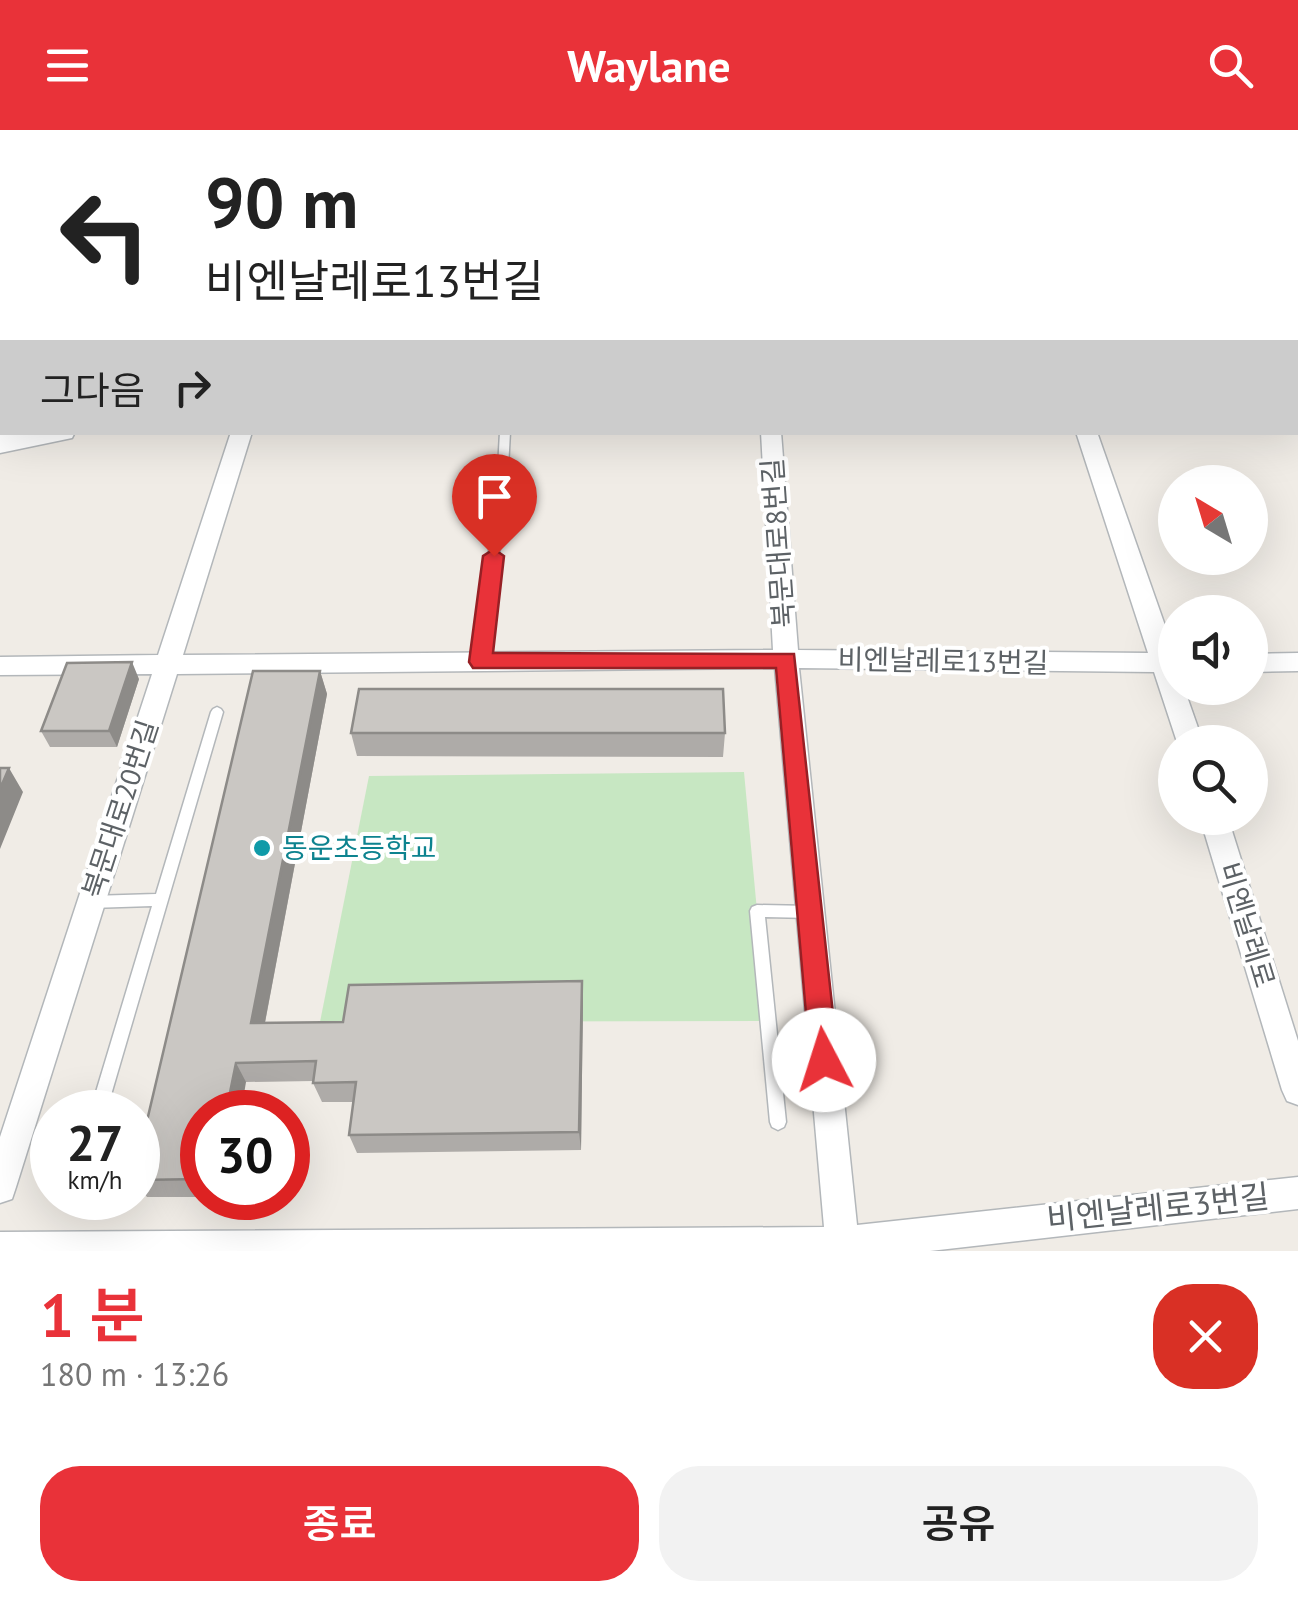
<!DOCTYPE html>
<html lang="ko">
<meta charset="utf-8">
<style>
:root{--surface:#fff;--page:#f2f2f2;--text:#222;--muted:#767676;--accent:#e93239}
body{margin:0;font-family:"PT Sans","Noto Sans KR",sans-serif;background:var(--page);color:var(--text);height:100vh;display:flex;flex-direction:column;font-size:38px;white-space:nowrap}
*{box-sizing:border-box;margin:0}
p{font-size:32px;color:var(--muted)}
.icon{flex:none;width:55px;height:55px;fill:none;stroke:currentColor;stroke-width:2;stroke-linecap:round;stroke-linejoin:round}
.map{position:relative;height:1121px;overflow:hidden}
.sheet{display:flex;flex-direction:column;background:var(--surface);flex:1}
.sheet>*{flex:none}
.hud{position:absolute;left:0px;top:0px;width:1300px;height:305px;box-shadow:0 10px 40px #0002;background:#fff;color:var(--text);overflow:hidden}
.needle{width:65px;rotate:322deg}
.controls{position:absolute;left:1158px;top:335px;display:grid;gap:20px}
.controls a{display:grid;place-items:center;width:110px;height:110px;border-radius:50%;background:var(--surface);box-shadow:0 10px 40px #0002;font-size:50px}
.speed{position:absolute;left:30px;top:960px;display:flex;gap:20px;font-size:50px;font-weight:700;text-align:center}
.speed>*{display:grid;place-content:center;width:130px;height:130px;border-radius:50%;background:var(--surface);box-shadow:0 10px 40px #0002;line-height:1}
.speed small{font-size:25px;font-weight:400}
.speed .limit{border:15px solid #d22;background:#fff;color:#111}
.pin{position:absolute;display:grid;place-items:center;width:85px;height:85px;color:#fff;margin:-102px -42px;border-radius:50% 50% 50% 0;rotate:-45deg;box-shadow:0 0 10px #0007}
.pin .icon{rotate:45deg}
.me{position:absolute;width:110px;margin:-55px;rotate:355deg;stroke-linejoin:round;filter:drop-shadow(0 0 8px #0008)}
.turn{display:flex;align-items:center;gap:35px;height:210px;padding:0 40px;font-size:45px}
.turn .icon{width:130px;height:130px;stroke-width:2.5}
.turn b{display:block;font-size:70px;line-height:85px}
.then{display:flex;align-items:center;height:95px;padding:0 40px;background:#0003;gap:20px;font-size:38px}
.round{display:grid;place-items:center;flex:none;width:105px;height:105px;border-radius:40px;background:var(--page)}
.summary{display:flex;align-items:center;justify-content:space-between;height:170px;padding:0 40px}
h1{font-size:60px;font-weight:600;line-height:75px;color:var(--accent)}
.cta{display:flex;gap:20px;margin-top:auto;padding:20px 40px}
.cta a{flex:1;height:115px;border-radius:40px;background:var(--accent);color:#fff;font-size:40px;font-weight:600;line-height:115px;text-align:center}
.cta a+a{background:var(--page);color:var(--text)}
header{display:flex;justify-content:space-between;align-items:center;height:130px;padding:0 40px;background:var(--accent);color:#fff;font-size:45px;font-weight:600}
.map>svg:first-child{display:block}
.green{fill:#c7e7c2}
.lines{fill:none;stroke-linecap:round;stroke-linejoin:round}
.service-casing{stroke:#b3b7ba;stroke-width:3}
.minor-casing{stroke:#b3b7ba;stroke-width:3}
.tertiary-casing{stroke:#b3b7ba;stroke-width:3}
.service{fill:#fff;fill-rule:evenodd}
.minor{fill:#fff;fill-rule:evenodd}
.tertiary{fill:#fff;fill-rule:evenodd}
.wall{fill:#aeaba8}
.shaded-wall{fill:#8d8b88}
.building{fill:#cac7c3;stroke:#8d8b88;stroke-width:2.5}
.route{fill:#e93239;stroke:#972025;stroke-width:2.5}
.culture-dot{fill:#0f9aa8;stroke:#fff;stroke-width:4}
.labels{text-anchor:middle;stroke-width:8;stroke-linejoin:round;paint-order:stroke}
.street-label{font-size:28px;fill:#5d6266;stroke:#fff}
.culture-label{font-size:28px;fill:#0d838f;stroke:#fff;text-anchor:start}
.near-street-label{font-size:32px;fill:#5d6266;stroke:#fff}
</style>
<header><svg class="icon" aria-label="menu" viewBox="0 0 24 24"><path d="M4 6h16M4 12h16M4 18h16"/></svg>Waylane<svg class="icon" aria-label="search" viewBox="0 0 24 24"><circle cx="10" cy="10" r="6"/><path d="M15 15l6 6"/></svg></header>
<div class="map">
<svg width="1298" height="1121" viewBox="0 0 1298 1121">
<rect width="100%" height="100%" fill="#f0ece6"/>
<path class="green" d="M744,642L757,781L761,891L320,892L369,646Z"/>
<g class="lines">
<defs>
<path id="service" d="M32,0H41L42,2H34Z
M523,0H531L532,2H524Z
M609,0H617L618,2H610Z
M2,116V122L0,123V117Z
M500,302H510L507,356L487,532L481,537L475,532L497,356Z
M217,577L221,579L223,582L106,982H90L152,776L91,778L86,776L84,772L86,768L91,766L156,764L211,582L213,579Z
M757,775L811,776L816,778L818,782L816,786L811,788L765,787L786,992L784,997L778,1000L772,997L770,992L750,781L752,777Z"/>
<path id="minor" d="M231,302H252L183,525L773,520L761,302H781L798,520L1148,523L1076,302H1097L1175,524V558H1184L1203,612H1177L1154,542L799,538L857,1095L1298,1047V1079L930,1121H0V1102L824,1097L775,538L177,544L16,1057L12,1069L0,1073V1007L152,544L0,545V527L158,525Z
M1298,523V541L1250,542V524Z
M1200,688H1228L1298,911V975L1287,971L1282,960Z"/>
<path id="tertiary" d="M14,302H75L72,308L0,323V305Z"/>
</defs>
<use href="#service" class="service-casing"/>
<use href="#minor" class="minor-casing"/>
<use href="#tertiary" class="tertiary-casing"/>
<use href="#service" class="service"/>
<use href="#minor" class="minor"/>
<use href="#tertiary" class="tertiary"/>
</g>
<path class="wall" d="M1164,0H1298V50V2H1166Z
M320,541L327,564L265,893L343,892L582,851L583,871L581,1020L357,1023L349,1005L354,972H322L313,953V951L246,952L202,982V1067H147L138,1056V1029Z
M139,549L117,617H50L41,601Z
M351,603H725L723,627L357,626Z"/>
<path class="shaded-wall" d="M0,0H7L8,2H2V23L0,24Z
M1008,0H1052L1041,2H1007Z
M0,77H2V104L0,105Z
M2,252V280L0,281V253Z
M132,532L139,549L117,617L109,601Z
M320,541L327,564L261,913L251,893Z
M9,638L23,662L0,719V659Z
M582,851L583,871L581,1020L579,1002Z
M236,933L246,952L241,982H226Z"/>
<path class="building" d="M1122,0H1158L1160,2H1118Z
M1193,0H1298V26V2H1195Z
M2,48V77H0V49Z
M2,189V252L0,253V190Z
M132,532L109,601H41L67,533Z
M253,541H320L251,893L343,892L349,855L582,851L579,1002L349,1005L356,952L313,953L316,931L236,933L226,982H202V1049L138,1050V1029Z
M359,559H723L725,603H351Z
M0,638H9L0,659Z"/>
<path class="route" d="M494,419L504,426L493,523L794,524L838,930L834,939L824,943L814,939L810,930L776,538H473L469,532L483,426Z"/>
<circle class="culture-dot" cx="262" cy="718" r="10"/>
<g class="labels">
<g class="street-label">
<text transform="translate(778 413) rotate(-94)" y="10">북문대로8번길</text>
<text transform="translate(943 531) rotate(1)" y="10">비엔날레로13번길</text>
<text transform="translate(120 679) rotate(-72)" y="10">북문대로20번길</text>
<text transform="translate(1247 795) rotate(73)" y="10">비엔날레로</text>
</g>
<g class="culture-label">
<text x="282" y="728">동운초등학교</text>
</g>
<g class="near-street-label">
<text transform="translate(1158 1078) rotate(-6)" y="11">비엔날레로3번길</text>
</g>
</g>
</svg>
<div class="controls">
<a><svg class="needle" viewBox="-14 -14 28 28"><path d="M0-13l5 13h-10z" fill="#e53935"/><path d="M0 13l5-13h-10z" fill="#767676"/></svg></a>
<a><svg class="icon" aria-label="sound" viewBox="0 0 24 24"><path d="M4 9h4l5-4v14l-5-4H4zM17 9q2 3 0 6"/></svg></a>
<a><svg class="icon" aria-label="search" viewBox="0 0 24 24"><circle cx="10" cy="10" r="6"/><path d="M15 15l6 6"/></svg></a>
</div>
<div class="speed"><div>27<small>km/h</small></div><div class="limit">30</div></div>
<div class="pin" style="left:494px;top:426px;background:#d93025"><svg class="icon" aria-label="arrive" viewBox="0 0 24 24"><path d="M6 21V4h12l-3 4 3 4H6"/></svg></div>
<svg class="me" style="left:824px;top:930px" viewBox="-20 -20 40 40"><circle r="19" fill="#fff"/><path d="M0-13L10 11 0 6-10 11z" fill="#e93239"/></svg>
<div class="hud">
<div class="turn"><svg class="icon" aria-label="left" viewBox="0 0 24 24"><path d="M17 20v-9H6M10 6l-5 5 5 5"/></svg><div><b>90 m</b>비엔날레로13번길</div></div>
<div class="then">그다음<svg class="icon" aria-label="right" viewBox="0 0 24 24"><path d="M7 20v-9h11M14 6l5 5-5 5"/></svg></div>
</div>
</div>
<section class="sheet">
<div class="summary"><div><h1>1 분</h1><p>180 m · 13:26</p></div><a class="round" style="background:#d93025;color:#fff"><svg class="icon" aria-label="close" viewBox="0 0 24 24"><path d="M6 6l12 12M18 6L6 18"/></svg></a></div>
<div class="cta"><a>종료</a><a>공유</a></div>
</section>
